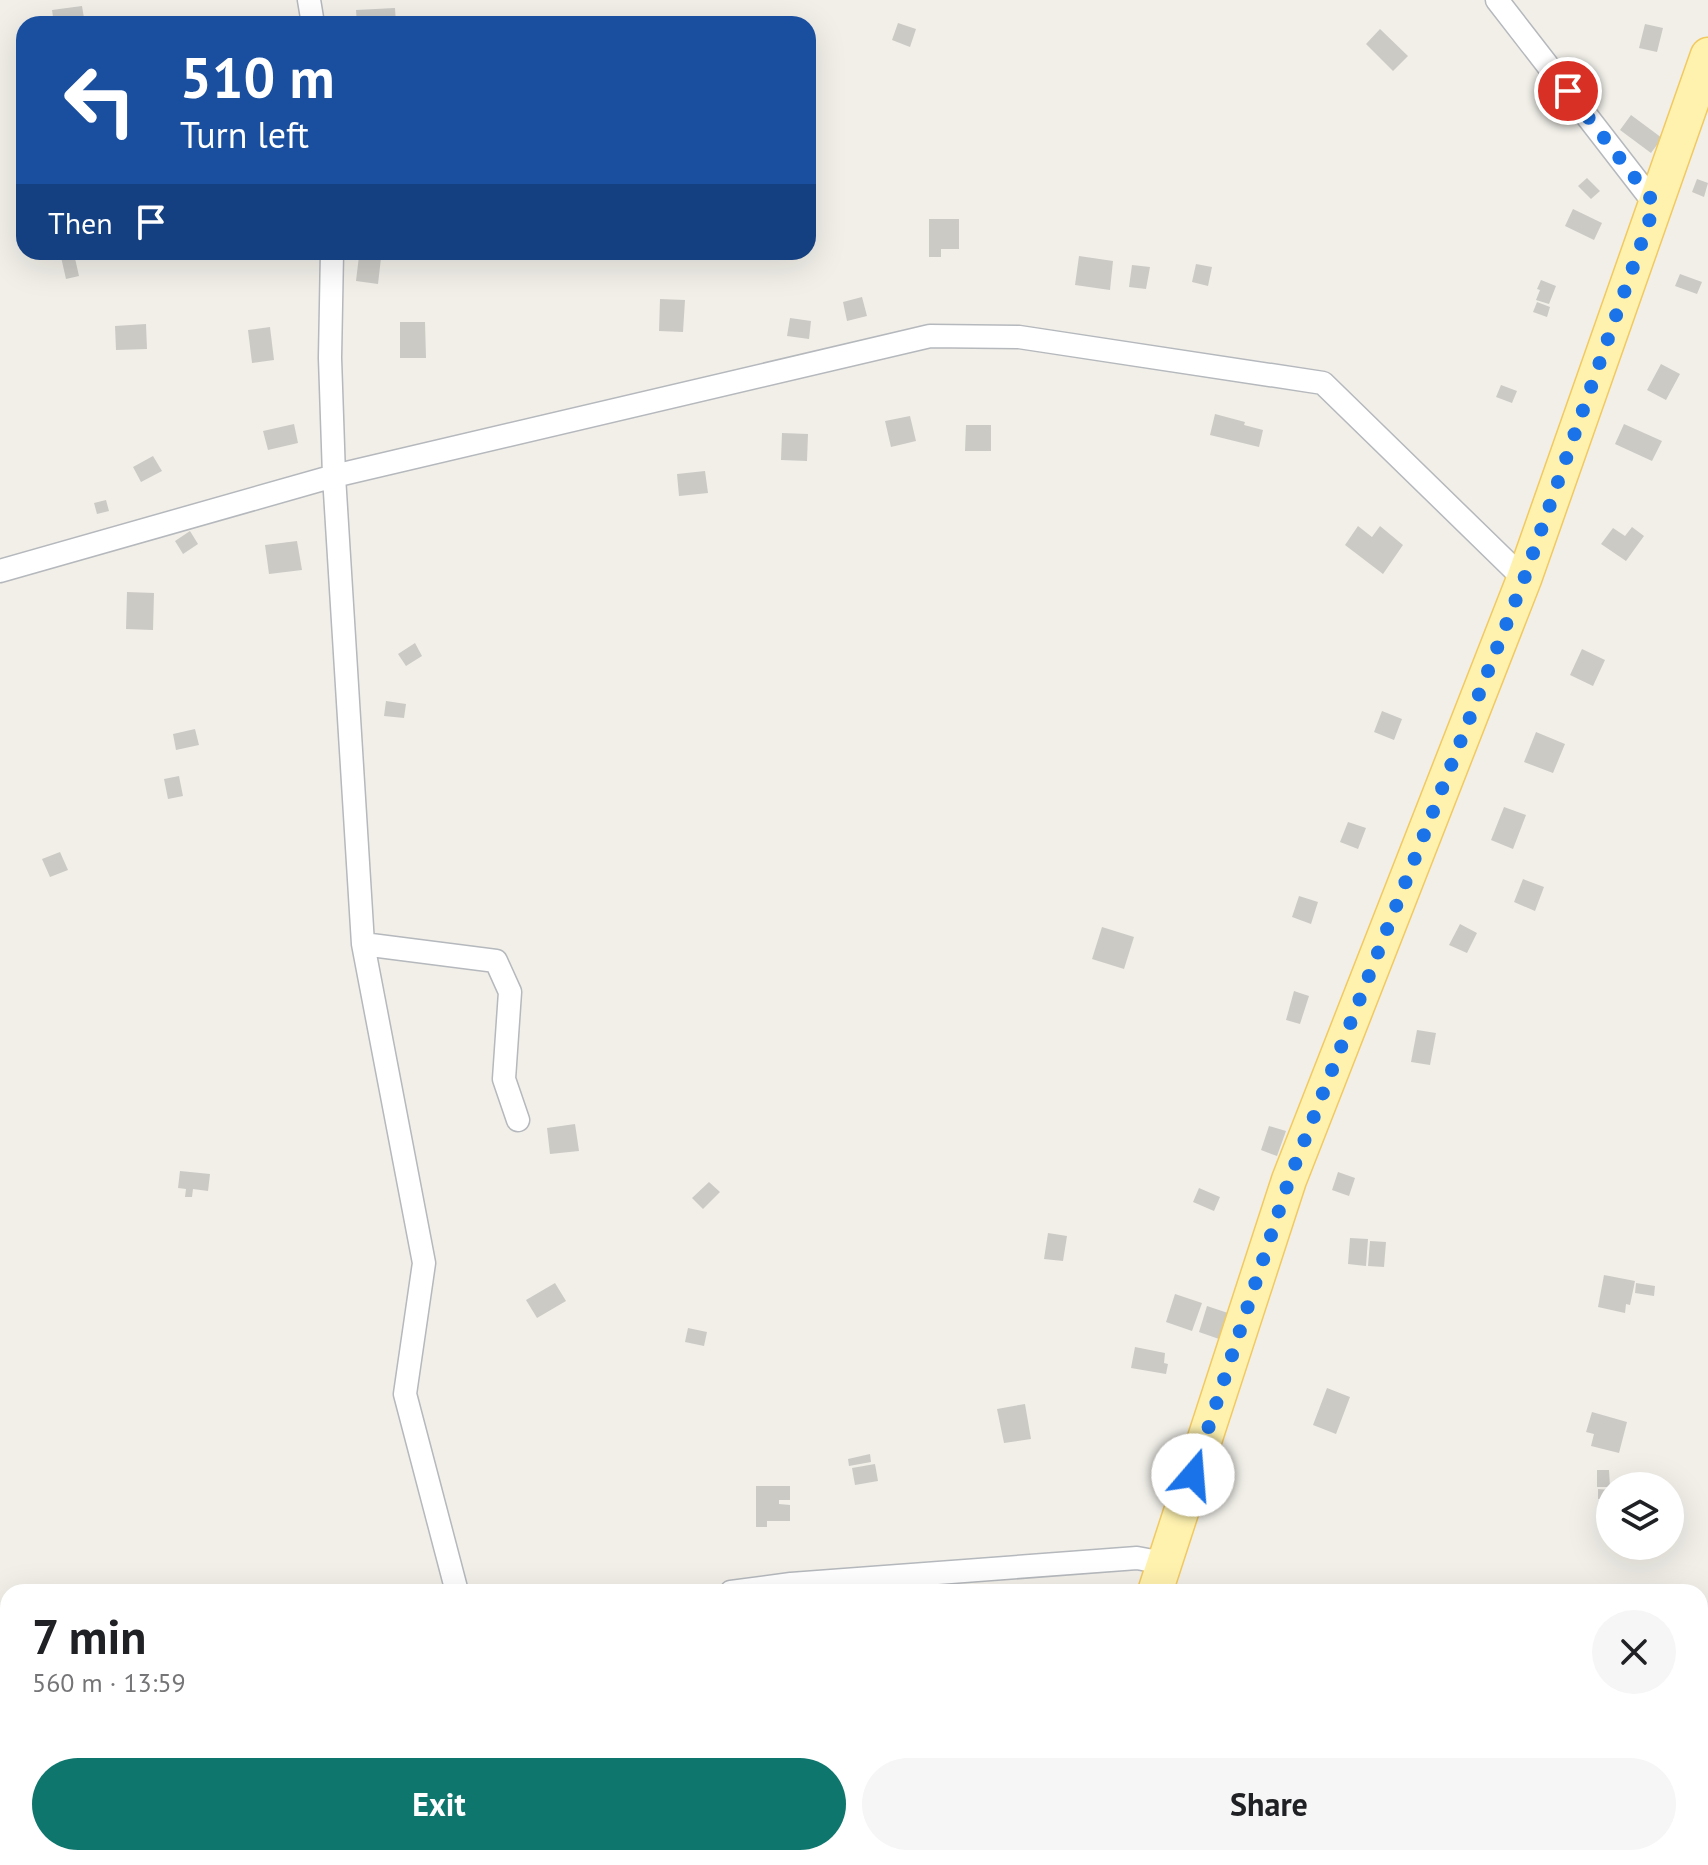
<!DOCTYPE html>
<meta charset="utf-8">
<style>
:root{--surface:#fff;--page:#f6f6f6;--text:#202124;--muted:#757577;--accent:#0f766e}
body{margin:0;font-family:"PT Sans",sans-serif;background:var(--page);color:var(--text);height:100vh;display:flex;flex-direction:column;font-size:30px;white-space:nowrap}
*{box-sizing:border-box;margin:0}
p{font-size:26px;color:var(--muted)}
.icon{flex:none;width:44px;height:44px;fill:none;stroke:currentColor;stroke-width:2;stroke-linecap:round;stroke-linejoin:round}
.map{position:relative;flex:1;overflow:hidden}
.details{position:absolute;left:0px;top:1584px;width:1708px;height:282px;display:flex;flex-direction:column;background:var(--surface);border-radius:24px 24px 0 0;box-shadow:0 8px 32px #0002}
.details>*{flex:none}
.guide{position:absolute;left:16px;top:16px;width:800px;height:244px;border-radius:24px;box-shadow:0 8px 32px #0002;background:#1a4fa0;color:#fff;overflow:hidden}
.buttons{position:absolute;left:1596px;top:1472px;display:grid;gap:16px}
.buttons a{display:grid;place-items:center;width:88px;height:88px;border-radius:50%;background:var(--surface);box-shadow:0 8px 32px #0002;font-size:40px}
.pin{position:absolute;display:grid;place-items:center;width:68px;height:68px;color:#fff;margin:-34px;border:4px solid #fff;border-radius:50%;box-shadow:0 2px 8px #0007}
.me{position:absolute;width:88px;margin:-44px;rotate:18deg;stroke-linejoin:round;filter:drop-shadow(0 0 6px #0008)}
.turn{display:flex;align-items:center;gap:28px;height:168px;padding:0 32px;font-size:36px}
.turn .icon{width:104px;height:104px;stroke-width:2.5}
.turn b{display:block;font-size:56px;line-height:68px}
.then{display:flex;align-items:center;height:76px;padding:0 32px;background:#0003;gap:16px;font-size:30px}
.round{display:grid;place-items:center;flex:none;width:84px;height:84px;border-radius:42px;background:var(--page)}
.summary{display:flex;align-items:center;justify-content:space-between;height:136px;padding:0 32px}
h1{font-size:48px;font-weight:700;line-height:60px}
.button{display:flex;gap:16px;margin-top:auto;padding:16px 32px}
.button a{flex:1;height:92px;border-radius:48px;background:var(--accent);color:#fff;font-size:32px;font-weight:700;line-height:92px;text-align:center}
.button a+a{background:var(--page);color:var(--text)}
.map>svg:first-child{display:block}
.building{fill:#cccac5}
.lines{fill:none;stroke-linecap:round;stroke-linejoin:round}
.minor-casing{stroke:#b5b8bc;stroke-width:25}
.primary-casing{stroke:#f2c960;stroke-width:37}
.minor{stroke:#fff;stroke-width:22}
.primary{stroke:#fff2af;stroke-width:34}
.route{stroke:#1a73e8;stroke-width:14;stroke-dasharray:0 25.2}
</style>
<div class="map">
<svg width="1708" height="1865" viewBox="0 0 1708 1865">
<rect width="100%" height="100%" fill="#f1efe8"/>
<path class="building" d="M82,6L85,24H54L52,10Z
M395,8L396,24H357L356,10Z
M898,23L916,29L910,47L892,40Z
M1645,24L1663,28L1657,52L1639,48Z
M1380,29L1408,56L1393,71L1366,44Z
M1631,115L1662,138L1651,153L1620,130Z
M1587,178L1600,191L1591,199L1578,186Z
M1697,179L1708,183L1704,197L1692,192Z
M1573,209L1602,223L1594,240L1565,226Z
M929,219H959V249H941V257H929Z
M74,254L79,276L66,279L61,257Z
M359,256L381,258L378,284L356,281Z
M1079,256L1113,261L1110,290L1075,285Z
M1196,264L1212,267L1208,286L1192,282Z
M1132,265L1150,267L1146,289L1129,287Z
M1680,274L1702,282L1697,294L1675,286Z
M1541,280L1556,286L1549,304L1536,300L1540,290L1537,289Z
M862,297L867,316L847,321L843,302Z
M660,299L685,300L683,332L659,331Z
M1537,302L1550,307L1547,317L1533,312Z
M790,318L811,321L809,339L787,336Z
M400,322H425L426,358H400Z
M146,324L147,349L116,350L115,326Z
M270,327L274,360L252,363L248,330Z
M1661,364L1680,374L1666,400L1647,390Z
M1501,385L1517,391L1512,403L1496,397Z
M1215,414L1245,422L1244,425L1263,430L1259,447L1210,435Z
M910,416L916,441L891,447L885,421Z
M294,424L298,443L268,450L263,431Z
M1624,424L1662,441L1652,461L1615,444Z
M966,425H991V451H965Z
M782,433L808,434L807,461L781,460Z
M153,456L162,471L141,482L133,467Z
M705,471L708,493L679,496L677,474Z
M106,500L109,511L97,514L94,503Z
M1358,526L1372,537L1380,526L1403,545L1383,574L1345,545Z
M1632,527L1644,536L1626,561L1601,544L1613,528L1625,536Z
M190,531L198,544L183,554L175,541Z
M297,541L302,570L269,574L265,545Z
M127,592L154,593L153,630L126,629Z
M415,643L422,656L406,666L398,654Z
M1582,649L1605,660L1593,686L1570,675Z
M386,701L406,704L404,718L384,716Z
M1382,711L1402,719L1394,740L1374,732Z
M195,729L199,745L176,750L173,734Z
M1536,732L1565,744L1553,773L1524,762Z
M179,776L183,796L168,799L164,779Z
M1504,807L1526,815L1513,849L1491,840Z
M1348,822L1366,828L1358,849L1340,842Z
M60,852L68,870L50,877L42,859Z
M1523,879L1544,887L1535,911L1514,902Z
M1299,896L1318,902L1311,924L1292,917Z
M1460,924L1477,933L1467,953L1449,945Z
M1102,927L1134,937L1124,969L1092,959Z
M1294,991L1309,996L1300,1024L1286,1020Z
M1417,1030L1436,1033L1430,1065L1411,1062Z
M575,1124L579,1151L550,1154L547,1128Z
M1269,1126L1286,1131L1277,1156L1261,1150Z
M180,1171L210,1174L208,1191L193,1189L192,1197H185L186,1189L178,1188Z
M1338,1172L1355,1178L1349,1196L1332,1190Z
M709,1182L720,1192L703,1209L692,1198Z
M1199,1188L1220,1197L1214,1211L1193,1202Z
M1048,1233L1067,1236L1063,1261L1044,1259Z
M1350,1238L1368,1239L1366,1266L1348,1264Z
M1370,1241L1386,1242L1384,1267L1368,1266Z
M1604,1275L1635,1281L1630,1305L1626,1304L1625,1313L1598,1307Z
M555,1283L566,1301L537,1318L526,1300Z
M1636,1283L1655,1286L1654,1296L1635,1293Z
M1175,1294L1202,1303L1192,1331L1166,1322Z
M1207,1306L1228,1313L1219,1339L1199,1332Z
M688,1328L707,1332L704,1346L685,1342Z
M1135,1347L1165,1353L1164,1363L1168,1364L1166,1374L1131,1368Z
M1327,1388L1350,1397L1336,1434L1313,1425Z
M1025,1404L1031,1439L1004,1443L997,1409Z
M1592,1412L1627,1422L1619,1453L1591,1446L1594,1434L1586,1432Z
M870,1454L871,1462L849,1466L848,1459Z
M875,1464L878,1481L855,1485L852,1468Z
M1597,1470H1609L1610,1487H1597Z
M756,1486H790V1500H779V1504L790,1505V1521H767V1527H756Z
M1598,1489L1610,1490V1499H1598Z
M1708,1788V1815L1702,1817L1700,1809V1790Z"/>
<g class="lines">
<defs>
<path id="minor" d="M309,0L313,24
M1497,0L1655,204
M332,252L330,358L334,476L363,944L424,1263L405,1394L457,1592
M0,571L334,476L930,336L1019,337L1323,383L1524,579
M363,944L496,961L510,992L504,1079L518,1120
M731,1592L791,1584L1137,1558L1164,1563"/>
<path id="primary" d="M1155,1592L1289,1180L1524,579L1708,55
M1051,1865L1054,1858"/>
</defs>
<use href="#minor" class="minor-casing"/>
<use href="#primary" class="primary-casing"/>
<use href="#minor" class="minor"/>
<use href="#primary" class="primary"/>
</g>
<g class="lines">
<path class="route" d="M1193,1475L1289,1180L1524,579L1655,204L1568,91"/>
</g>
</svg>
<div class="buttons">
<a><svg class="icon" aria-label="layers" viewBox="0 0 24 24"><path d="M12 4l9 5-9 5-9-5zM3 14l9 5 9-5"/></svg></a>
</div>
<div class="pin" style="left:1568px;top:91px;background:#d93025"><svg class="icon" aria-label="arrive" viewBox="0 0 24 24"><path d="M6 21V4h12l-3 4 3 4H6"/></svg></div>
<svg class="me" style="left:1193px;top:1475px" viewBox="-20 -20 40 40"><circle r="19" fill="#fff"/><path d="M0-13L10 11 0 6-10 11z" fill="#1a73e8"/></svg>
<div class="guide">
<div class="turn"><svg class="icon" aria-label="left" viewBox="0 0 24 24"><path d="M17 20v-9H6M10 6l-5 5 5 5"/></svg><div><b>510 m</b>Turn left</div></div>
<div class="then">Then<svg class="icon" aria-label="arrive" viewBox="0 0 24 24"><path d="M6 21V4h12l-3 4 3 4H6"/></svg></div>
</div>
<section class="details">
<div class="summary"><div><h1>7 min</h1><p>560 m · 13:59</p></div><a class="round"><svg class="icon" aria-label="close" viewBox="0 0 24 24"><path d="M6 6l12 12M18 6L6 18"/></svg></a></div>
<div class="button"><a>Exit</a><a>Share</a></div>
</section>
</div>
